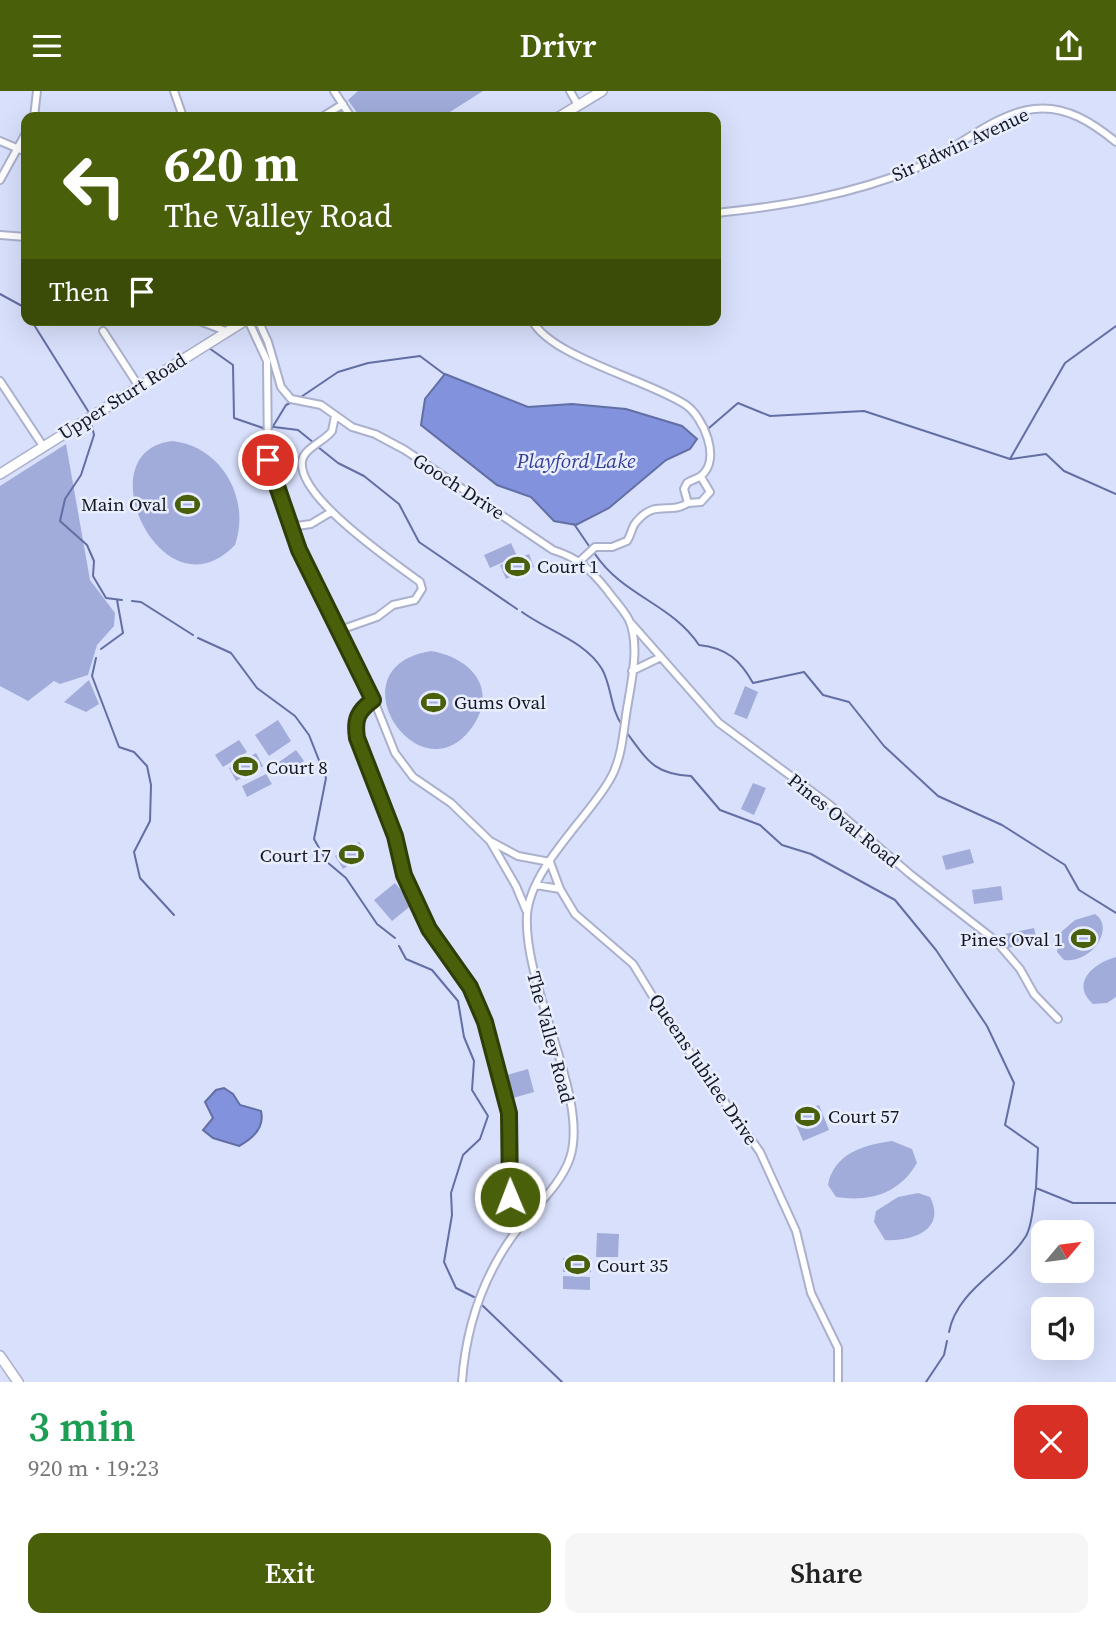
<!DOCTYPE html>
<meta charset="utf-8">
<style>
:root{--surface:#fff;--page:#f6f6f6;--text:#222;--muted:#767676;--accent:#495f09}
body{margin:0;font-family:"Source Serif 4",serif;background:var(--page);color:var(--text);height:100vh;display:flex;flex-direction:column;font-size:26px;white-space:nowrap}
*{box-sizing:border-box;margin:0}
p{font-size:23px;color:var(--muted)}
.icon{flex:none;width:38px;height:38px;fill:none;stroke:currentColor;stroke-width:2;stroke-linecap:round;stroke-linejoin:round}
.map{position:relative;height:1291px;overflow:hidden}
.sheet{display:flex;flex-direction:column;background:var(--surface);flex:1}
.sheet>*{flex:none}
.guide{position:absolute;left:21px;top:21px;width:700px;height:214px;border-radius:14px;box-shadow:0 7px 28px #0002;background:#495f09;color:#fff;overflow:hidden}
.needle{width:46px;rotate:61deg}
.buttons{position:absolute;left:1031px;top:1129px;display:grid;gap:14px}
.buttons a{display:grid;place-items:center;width:63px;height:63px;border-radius:14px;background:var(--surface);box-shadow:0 7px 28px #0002;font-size:35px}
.pin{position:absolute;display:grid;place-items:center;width:60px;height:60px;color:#fff;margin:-30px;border:4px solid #fff;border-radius:50%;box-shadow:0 2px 7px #0007}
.me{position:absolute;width:77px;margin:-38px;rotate:359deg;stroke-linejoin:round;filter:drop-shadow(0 0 5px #0008)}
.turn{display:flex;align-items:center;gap:24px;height:147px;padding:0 28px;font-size:32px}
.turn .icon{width:91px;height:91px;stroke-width:2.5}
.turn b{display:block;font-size:49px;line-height:60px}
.then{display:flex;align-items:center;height:66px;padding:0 28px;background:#0003;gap:14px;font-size:26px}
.round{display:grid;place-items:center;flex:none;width:74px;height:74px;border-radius:14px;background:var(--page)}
.headline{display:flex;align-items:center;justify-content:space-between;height:119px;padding:0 28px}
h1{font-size:42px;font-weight:600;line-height:52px;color:#1e9e55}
.primary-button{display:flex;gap:14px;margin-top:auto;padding:14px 28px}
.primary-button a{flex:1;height:80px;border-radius:14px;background:var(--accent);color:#fff;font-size:28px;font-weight:600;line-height:80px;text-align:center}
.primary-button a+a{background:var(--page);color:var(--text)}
header{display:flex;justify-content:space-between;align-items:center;height:91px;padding:0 28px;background:var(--accent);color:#fff;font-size:32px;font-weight:600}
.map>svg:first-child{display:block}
.green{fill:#a1acda}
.water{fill:#8292dc;stroke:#626ea4;stroke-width:2}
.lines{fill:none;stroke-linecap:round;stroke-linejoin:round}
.stream{stroke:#626ea4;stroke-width:2}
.minor-casing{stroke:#abb1cd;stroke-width:10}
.secondary-casing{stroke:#abb1cd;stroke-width:12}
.minor{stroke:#fff;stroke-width:6}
.secondary{stroke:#fff;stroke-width:9}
.route-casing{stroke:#2f3e06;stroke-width:18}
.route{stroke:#495f09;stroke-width:12}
.labels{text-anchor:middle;stroke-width:5;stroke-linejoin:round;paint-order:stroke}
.street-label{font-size:19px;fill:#161923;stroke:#e9eeff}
.poi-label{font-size:19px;fill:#161923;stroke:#e9eeff;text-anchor:start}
.water-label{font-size:21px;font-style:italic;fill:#363f96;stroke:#e9eeff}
</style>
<header><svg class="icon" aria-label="menu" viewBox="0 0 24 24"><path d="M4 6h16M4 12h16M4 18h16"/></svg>Drivr<svg class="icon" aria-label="share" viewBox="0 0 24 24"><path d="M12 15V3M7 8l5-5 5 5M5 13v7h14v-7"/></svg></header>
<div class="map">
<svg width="1116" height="1291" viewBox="0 0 1116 1291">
<rect width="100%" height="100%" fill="#d9e0fc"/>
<path class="green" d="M358,0H483L442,26H360L348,9Z
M173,350C222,356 251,408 235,454C162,530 83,359 173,350Z
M66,353L90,489L115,522L114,535L97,554L88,584L60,593L54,590L28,610L0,595V395Z
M511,452L517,465L490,477L484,464Z
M529,463L534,476L506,488L500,474Z
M431,560C473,567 500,600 470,639C418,706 331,576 431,560Z
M89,589L99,613L86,621L64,611Z
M745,595L758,601L747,628L734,623Z
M278,629L291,650L269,665L255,644Z
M239,649L247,661L223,676L215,664Z
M296,659L304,670L283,685L275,674Z
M256,662L263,675L236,690L229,677Z
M266,683L272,693L247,706L242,695Z
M753,692L766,697L754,724L741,718Z
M359,751L367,763L343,778L335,765Z
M970,758L974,772L946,779L942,765Z
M395,792L413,813L392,830L374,809Z
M1001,795L1003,809L974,813L972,799Z
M1095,823C1116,837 1091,873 1064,869L1057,861L1061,841L1075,829Z
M1034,837L1037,851L1008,857L1005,843Z
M1116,866V906L1107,912L1093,913C1070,893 1093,872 1116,866Z
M528,978L534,1001L513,1007L507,984Z
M819,1014L829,1039L803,1050L792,1024Z
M892,1050L912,1058L917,1072C899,1103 870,1111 836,1106L828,1094C834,1062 864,1054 892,1050Z
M918,1102L930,1106C947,1139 911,1151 885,1149L874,1131L876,1120L898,1106Z
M597,1142L619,1143L618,1166H596Z
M563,1167H591V1181H563Z
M563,1185L590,1186V1199L563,1198Z"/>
<path class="water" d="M445,283L528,316L572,313L626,318L682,335L697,348L690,358L666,369L609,417L576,434L554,430L531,406L497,394L421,334L425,308Z
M224,997L233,1003L240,1014L261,1020C265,1037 252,1048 239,1055L213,1047L203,1039L213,1027L205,1011L216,999Z"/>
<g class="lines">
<path class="stream" d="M0,203L22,215L26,221
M31,229L88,320
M209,257L233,274L234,327L263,337
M301,306L338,281L368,272L420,265L444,283
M91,331L94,344L81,384L65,408L60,430L87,454L94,470L93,485L106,507L122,509
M274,336L298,339L314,352
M272,337L286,314L292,311
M709,337L738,312L770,325L864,320L1010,368L1065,272L1116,235
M318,356L338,372L364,385L399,413L419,451L517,518
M1011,368L1046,363L1064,380L1116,403
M574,433L589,455
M595,463C623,505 672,513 699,554C727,557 740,569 753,592L804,581L823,604L849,611L884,655L938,705L1002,734L1065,774L1079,799L1116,822
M132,510L141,511L193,544
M522,521C548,540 585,550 602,578C612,596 610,617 622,634
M198,547L231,562L257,597L295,625L309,644L326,687L314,748L327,771L346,787L377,833L395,847
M101,558L123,542L117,509
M96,567L92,585L119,656L134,661L147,675L151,694L150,730L134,761L140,787L174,824
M627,642C648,670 654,683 691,685L720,719L760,734L782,754L811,763L895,809L936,859L987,935L1014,992L1005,1034L1038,1057L1036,1097L1073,1112H1116
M399,855L406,868L432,879L458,910L464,946L474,970L472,999L488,1025L480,1048L463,1064L451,1102L452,1124L444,1171L456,1197L474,1206
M482,1214L562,1291
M949,1241C957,1198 1004,1180 1026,1145C1033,1133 1033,1111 1036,1097
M926,1291L944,1264L947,1250"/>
<defs>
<path id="minor" d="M174,0L183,26
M334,0L351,26
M570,0L578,14
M34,26L37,0
M322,26L343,13
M0,50L26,61
M0,89L26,42
M716,122C784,115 850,104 914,78C952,62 994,22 1034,18C1066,14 1093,32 1116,51
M0,144L26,146
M197,229L228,241
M248,229L267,270L268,369L299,459L369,597L395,662L413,686L451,712L490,750L516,795L526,819
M258,229L268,251L281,296L291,308L321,314L352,336L375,343L405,359L553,459C579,467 591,479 607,499C614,509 624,519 629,529C641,556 630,596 626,624C623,645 621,671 609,690C586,729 530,778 527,824C523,896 590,1007 570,1067C561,1093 537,1114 520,1135C485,1180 466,1234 462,1291
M532,229C550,266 649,289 686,314C703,326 722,368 701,385C697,388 691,389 687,392L684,398L688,412
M103,240L138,294
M0,290L43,355
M335,325L332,340C325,350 304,357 302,370C297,406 392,470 420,491L422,498L415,509L393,514L377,526L340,539
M688,412L701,411L710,401L701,386
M289,436L311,433L331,421
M580,470L595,456H612L627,450C632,443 631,436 637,430C656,408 669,424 688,412
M630,531L719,632L830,714L910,783L996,850L1020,878L1034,903L1058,928
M632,580L661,566
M373,609C358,620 354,628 357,647L395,745L404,784L430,838L470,896L498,970L509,1022L510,1127L519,1137
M490,750L518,765L550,771
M550,771L560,798L575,823L633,873L669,932L760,1061L796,1140L811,1202L838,1257V1291
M536,794L560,798"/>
<path id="secondary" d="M559,26L602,0
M0,383L246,229
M0,1265L18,1291"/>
</defs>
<use href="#minor" class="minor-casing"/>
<use href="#secondary" class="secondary-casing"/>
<use href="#minor" class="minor"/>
<use href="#secondary" class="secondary"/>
</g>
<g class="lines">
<defs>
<path id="route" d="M268,369L299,459L373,609C358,620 354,628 357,647L395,745L404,784L429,838L470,896L485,931L509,1022L510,1106"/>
</defs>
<use href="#route" class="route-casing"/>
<use href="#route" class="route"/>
</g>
<defs>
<symbol id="stadium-bare" viewBox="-9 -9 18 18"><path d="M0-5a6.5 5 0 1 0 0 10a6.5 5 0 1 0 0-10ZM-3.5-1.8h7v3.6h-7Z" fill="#495f09" stroke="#e9eeff" stroke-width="2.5" paint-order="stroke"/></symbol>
</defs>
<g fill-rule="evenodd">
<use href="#stadium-bare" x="170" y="396" width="35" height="35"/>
<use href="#stadium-bare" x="500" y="458" width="35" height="35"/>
<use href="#stadium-bare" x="416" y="594" width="35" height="35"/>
<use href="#stadium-bare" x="228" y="658" width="35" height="35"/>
<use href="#stadium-bare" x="334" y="746" width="35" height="35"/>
<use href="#stadium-bare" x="1066" y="830" width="35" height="35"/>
<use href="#stadium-bare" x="790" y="1008" width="35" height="35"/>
<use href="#stadium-bare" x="560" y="1156" width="35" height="35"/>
</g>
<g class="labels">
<g class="street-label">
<text transform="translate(960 53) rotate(-25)" y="7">Sir Edwin Avenue</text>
<text transform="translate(122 305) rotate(-32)" y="7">Upper Sturt Road</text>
<text transform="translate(459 395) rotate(33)" y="7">Gooch Drive</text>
<text transform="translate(844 729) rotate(39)" y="7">Pines Oval Road</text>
<text transform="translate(551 946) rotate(75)" y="7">The Valley Road</text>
<text transform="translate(704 978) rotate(56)" y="7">Queens Jubilee Drive</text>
</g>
<g class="poi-label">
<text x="167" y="420" text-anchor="end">Main Oval</text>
<text x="537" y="482">Court 1</text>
<text x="454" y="618">Gums Oval</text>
<text x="266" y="683">Court 8</text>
<text x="331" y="771" text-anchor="end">Court 17</text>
<text x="1063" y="855" text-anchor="end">Pines Oval 1</text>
<text x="828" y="1032">Court 57</text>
<text x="597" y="1181">Court 35</text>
</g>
<g class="water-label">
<text x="576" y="377">Playford Lake</text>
</g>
</g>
</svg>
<div class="buttons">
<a><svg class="needle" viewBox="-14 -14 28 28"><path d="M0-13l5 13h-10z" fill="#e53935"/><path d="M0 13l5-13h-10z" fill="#767676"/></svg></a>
<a><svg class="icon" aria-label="sound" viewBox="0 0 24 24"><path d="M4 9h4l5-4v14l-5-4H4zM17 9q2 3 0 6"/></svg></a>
</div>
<div class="pin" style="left:268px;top:369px;background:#d93025"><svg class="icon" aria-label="arrive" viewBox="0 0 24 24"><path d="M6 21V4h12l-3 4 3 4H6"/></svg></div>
<svg class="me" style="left:510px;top:1106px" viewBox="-20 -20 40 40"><circle r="17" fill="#495f09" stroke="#fff" stroke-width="3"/><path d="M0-11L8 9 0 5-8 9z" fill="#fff"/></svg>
<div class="guide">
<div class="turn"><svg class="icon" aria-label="left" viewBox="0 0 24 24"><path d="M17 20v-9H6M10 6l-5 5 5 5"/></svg><div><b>620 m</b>The Valley Road</div></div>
<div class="then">Then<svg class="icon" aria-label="arrive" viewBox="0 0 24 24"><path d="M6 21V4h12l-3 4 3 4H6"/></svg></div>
</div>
</div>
<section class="sheet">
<div class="headline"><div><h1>3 min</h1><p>920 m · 19:23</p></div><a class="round" style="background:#d93025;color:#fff"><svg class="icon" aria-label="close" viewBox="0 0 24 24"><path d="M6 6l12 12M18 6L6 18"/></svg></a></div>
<div class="primary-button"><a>Exit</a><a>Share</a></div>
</section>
